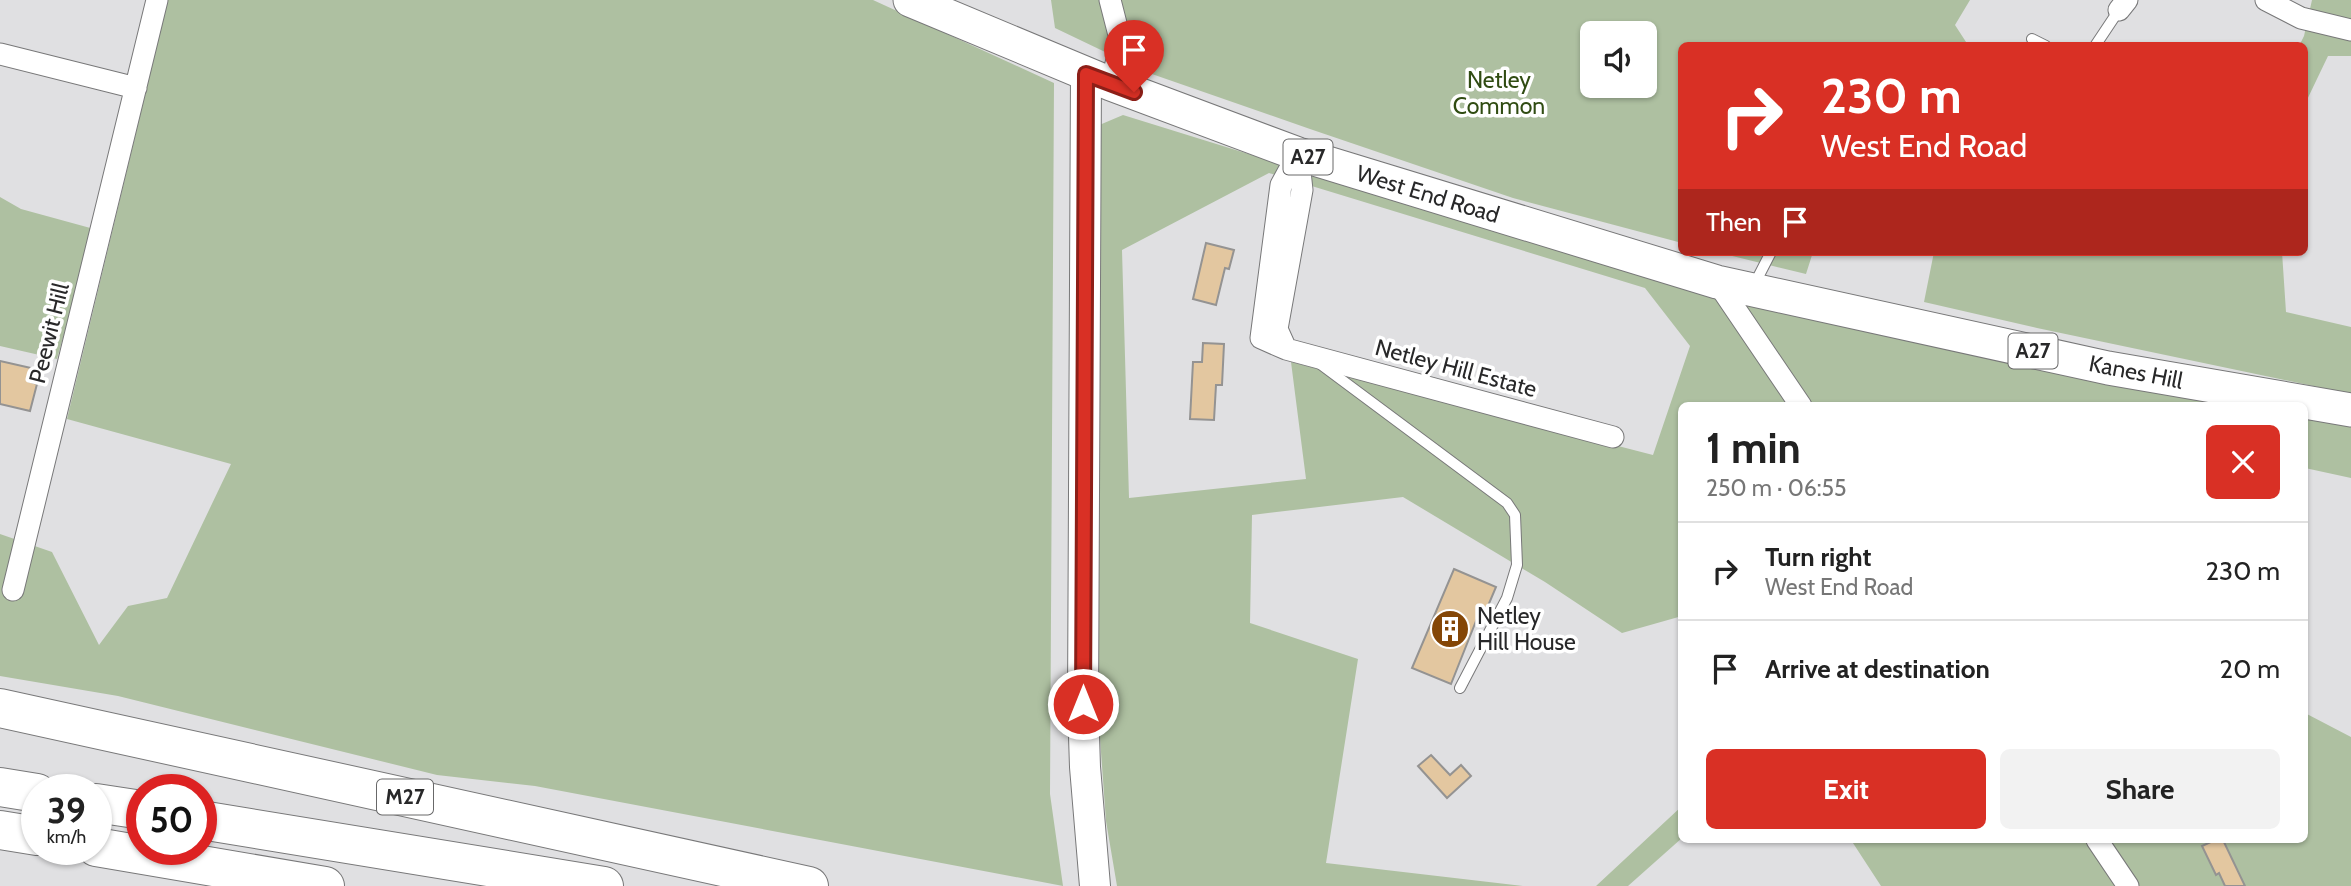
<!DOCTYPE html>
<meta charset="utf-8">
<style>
:root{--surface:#fff;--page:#f2f2f2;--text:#222;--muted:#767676;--line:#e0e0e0;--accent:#d93025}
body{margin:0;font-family:Cabin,sans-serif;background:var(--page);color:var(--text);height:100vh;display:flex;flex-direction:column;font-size:26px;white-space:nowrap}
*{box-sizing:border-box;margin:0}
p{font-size:23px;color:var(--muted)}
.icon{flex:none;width:38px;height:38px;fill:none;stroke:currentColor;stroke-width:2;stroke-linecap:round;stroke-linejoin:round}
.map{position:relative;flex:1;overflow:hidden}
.panel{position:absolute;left:1678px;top:402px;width:630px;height:441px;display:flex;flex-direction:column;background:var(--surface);border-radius:10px;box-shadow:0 2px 5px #0004}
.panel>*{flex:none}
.top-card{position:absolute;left:1678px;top:42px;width:630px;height:214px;border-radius:10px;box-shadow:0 2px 5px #0004;background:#d93025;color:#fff;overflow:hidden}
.tools{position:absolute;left:1580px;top:21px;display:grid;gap:14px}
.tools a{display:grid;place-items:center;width:77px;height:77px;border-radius:10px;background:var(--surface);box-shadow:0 2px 5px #0004;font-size:35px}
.speed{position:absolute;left:21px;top:774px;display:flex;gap:14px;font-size:35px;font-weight:700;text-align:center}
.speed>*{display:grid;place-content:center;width:91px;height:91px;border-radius:50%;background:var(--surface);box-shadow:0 2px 5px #0004;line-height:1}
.speed small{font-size:18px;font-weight:400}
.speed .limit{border:10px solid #d22;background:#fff;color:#111}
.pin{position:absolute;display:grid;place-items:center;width:60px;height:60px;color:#fff;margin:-72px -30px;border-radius:50% 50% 50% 0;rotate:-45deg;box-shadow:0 0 7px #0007}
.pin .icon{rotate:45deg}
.me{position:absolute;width:77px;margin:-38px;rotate:0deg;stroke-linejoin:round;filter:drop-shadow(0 0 5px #0008)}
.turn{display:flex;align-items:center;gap:24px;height:147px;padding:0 28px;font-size:32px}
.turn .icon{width:91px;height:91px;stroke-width:2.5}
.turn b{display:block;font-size:49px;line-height:60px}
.then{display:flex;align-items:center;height:66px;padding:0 28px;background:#0003;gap:14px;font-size:26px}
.round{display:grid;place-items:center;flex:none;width:74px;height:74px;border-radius:10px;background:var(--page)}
.overview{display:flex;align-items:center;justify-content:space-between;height:119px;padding:0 28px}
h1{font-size:42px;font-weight:800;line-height:52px}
.cta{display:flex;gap:14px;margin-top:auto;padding:14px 28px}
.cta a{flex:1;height:80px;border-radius:10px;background:var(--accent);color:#fff;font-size:28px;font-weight:800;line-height:80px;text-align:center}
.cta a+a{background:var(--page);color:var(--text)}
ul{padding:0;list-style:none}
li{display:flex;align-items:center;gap:21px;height:98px;padding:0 28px;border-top:2px solid var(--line)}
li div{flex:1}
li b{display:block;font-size:26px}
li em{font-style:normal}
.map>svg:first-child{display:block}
.green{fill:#aec0a1;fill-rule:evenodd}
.building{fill:#e3c7a0;stroke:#949392;stroke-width:2}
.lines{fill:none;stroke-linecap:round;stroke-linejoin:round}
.service-casing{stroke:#787879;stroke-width:12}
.minor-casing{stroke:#787879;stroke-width:23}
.secondary-casing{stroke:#787879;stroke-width:32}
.primary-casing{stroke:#787879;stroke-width:35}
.motorway-casing{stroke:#787879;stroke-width:40}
.service{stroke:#fff;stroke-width:10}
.minor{stroke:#fff;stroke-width:21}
.secondary{stroke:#fff;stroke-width:30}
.primary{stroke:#fff;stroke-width:33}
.motorway{stroke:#fff;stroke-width:38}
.route-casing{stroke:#8d1f18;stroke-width:18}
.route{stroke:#d93025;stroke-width:12}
.labels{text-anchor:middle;stroke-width:7;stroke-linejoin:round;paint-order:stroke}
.shield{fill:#fff;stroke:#686869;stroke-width:2}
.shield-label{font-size:21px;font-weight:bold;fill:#282829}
.park-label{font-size:23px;fill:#304c12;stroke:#fff}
.street-label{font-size:23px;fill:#282829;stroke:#fff}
.poi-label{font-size:23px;fill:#282829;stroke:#fff;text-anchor:start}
</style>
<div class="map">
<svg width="2351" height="886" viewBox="0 0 2351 886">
<rect width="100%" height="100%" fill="#e0e0e2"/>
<path class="green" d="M168,0H873L1054,83L1050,794L1063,886L535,786L437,775L118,696L0,676V534L52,552L99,645L128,606L167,598L231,464L67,419Z
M1051,0H1970L1955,25L1968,45L1682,46V243L1513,198L1310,129L1149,73L1055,28ZM1592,33H1645V86H1592Z
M2312,0H2351V56H2328L2305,104V46H2299L2304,36Z
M1123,115L1278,163L2247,406H1682V616L1622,633L1545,582L1403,497L1252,515L1250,623L1358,659L1326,863L1523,886H1117L1106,821L1096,683L1097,126ZM1269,173L1645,288L1690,346L1653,455L1291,362L1306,479L1129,498L1122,250Z
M0,197L21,209L94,229L57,359L0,346Z
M1716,252H1813L1806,274Z
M1934,252H2282L2286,312L2351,327V394L2037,328L1924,302Z
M2305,418L2351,427V478L2305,468Z
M2305,713L2351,737V886H1881L1851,840H2305Z
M1682,806V838L1628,886H1596Z"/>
<path class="building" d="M1206,243L1234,250L1229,269L1225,268L1216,305L1193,299Z
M1203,343L1224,344L1222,385H1216L1214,420L1190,419L1193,362H1202Z
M0,361L31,368L28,381L37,384L30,411L0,404Z
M1454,569L1496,587L1485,613L1480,611L1451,684L1412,668Z
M1431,755L1450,775L1461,765L1471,776L1447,798L1418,766Z
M2215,840H2223L2245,886H2225L2219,873L2216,875L2202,846Z"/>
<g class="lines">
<defs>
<path id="service" d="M2032,39L2046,46
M2095,46L2119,10
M1753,287L1771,252
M1319,363L1507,503L1515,515L1517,565L1507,598L1460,688"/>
<path id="minor" d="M1110,0L1121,43L1111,84
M2266,0L2301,18L2351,30
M2119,10L2127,0
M0,54L136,88
M1298,154L1281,185L1261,338L1286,349L1613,437
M1717,282L1801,406
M1286,349L1277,329L1302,190L1298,154
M13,590L157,0
M2097,840L2128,886"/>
<path id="secondary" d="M1086,74L1083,704L1085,767L1095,886"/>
<path id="primary" d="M910,0L1111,84L1298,154L1717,282L2108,368L2351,410"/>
<path id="motorway" d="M0,708L809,886
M0,787L37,793
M96,803L142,810
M201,820L604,886
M0,830L37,836
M96,847L325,886"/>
</defs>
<use href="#service" class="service-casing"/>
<use href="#minor" class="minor-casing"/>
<use href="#secondary" class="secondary-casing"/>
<use href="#primary" class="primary-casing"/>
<use href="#motorway" class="motorway-casing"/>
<use href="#service" class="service"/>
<use href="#minor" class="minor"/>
<use href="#secondary" class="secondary"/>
<use href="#primary" class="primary"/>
<use href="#motorway" class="motorway"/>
</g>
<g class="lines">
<defs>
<path id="route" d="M1083,704L1086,74L1134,92"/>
</defs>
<use href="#route" class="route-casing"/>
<use href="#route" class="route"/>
</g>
<defs>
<symbol id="building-disc" viewBox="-11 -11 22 22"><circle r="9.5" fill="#844606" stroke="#fff"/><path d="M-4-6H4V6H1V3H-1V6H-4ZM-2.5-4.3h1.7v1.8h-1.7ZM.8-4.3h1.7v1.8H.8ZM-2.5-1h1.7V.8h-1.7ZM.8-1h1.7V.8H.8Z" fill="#fff"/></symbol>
</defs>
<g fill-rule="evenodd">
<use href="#building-disc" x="1428" y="607" width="44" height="44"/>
</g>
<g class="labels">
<g class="shield">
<rect x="1283.5" y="139.5" width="49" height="35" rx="5"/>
<rect x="2008.5" y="333.5" width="49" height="35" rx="5"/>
<rect x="377" y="779.5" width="56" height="35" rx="5"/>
</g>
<g class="shield-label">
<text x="1308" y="164">A27</text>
<text x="2033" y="358">A27</text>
<text x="405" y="804">M27</text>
</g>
<g class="park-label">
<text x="1499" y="88">Netley<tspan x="1499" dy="26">Common</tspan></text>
</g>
<g class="street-label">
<text transform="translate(1428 194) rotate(17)" y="8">West End Road</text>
<text transform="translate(49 333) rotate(-76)" y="8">Peewit Hill</text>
<text transform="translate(1456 368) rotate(15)" y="8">Netley Hill Estate</text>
<text transform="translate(2136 372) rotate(11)" y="8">Kanes Hill</text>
</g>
<g class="poi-label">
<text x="1477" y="624">Netley<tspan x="1477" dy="26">Hill House</tspan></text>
</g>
</g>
</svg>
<div class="tools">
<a><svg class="icon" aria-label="sound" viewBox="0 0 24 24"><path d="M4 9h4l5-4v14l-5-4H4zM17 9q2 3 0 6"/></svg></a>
</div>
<div class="speed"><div>39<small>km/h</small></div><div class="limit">50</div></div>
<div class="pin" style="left:1134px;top:92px;background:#d93025"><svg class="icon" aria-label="arrive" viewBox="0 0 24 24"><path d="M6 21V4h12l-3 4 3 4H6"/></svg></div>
<svg class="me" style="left:1083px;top:704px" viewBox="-20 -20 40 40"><circle r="17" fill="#d93025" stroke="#fff" stroke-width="3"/><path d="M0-11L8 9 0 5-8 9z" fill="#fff"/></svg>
<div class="top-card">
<div class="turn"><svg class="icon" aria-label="right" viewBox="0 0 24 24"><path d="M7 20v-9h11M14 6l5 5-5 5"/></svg><div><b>230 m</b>West End Road</div></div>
<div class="then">Then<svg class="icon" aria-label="arrive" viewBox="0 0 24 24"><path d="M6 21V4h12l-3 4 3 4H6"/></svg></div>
</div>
<section class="panel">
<div class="overview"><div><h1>1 min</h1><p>250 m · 06:55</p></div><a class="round" style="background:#d93025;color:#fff"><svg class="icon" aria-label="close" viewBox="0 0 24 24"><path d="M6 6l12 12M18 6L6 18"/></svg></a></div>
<ul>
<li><svg class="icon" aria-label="right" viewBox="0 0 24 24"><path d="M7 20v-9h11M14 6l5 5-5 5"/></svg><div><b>Turn right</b><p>West End Road</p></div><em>230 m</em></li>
<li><svg class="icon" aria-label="arrive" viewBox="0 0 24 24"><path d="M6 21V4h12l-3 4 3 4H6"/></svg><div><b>Arrive at destination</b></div><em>20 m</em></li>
</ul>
<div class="cta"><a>Exit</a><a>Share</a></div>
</section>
</div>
